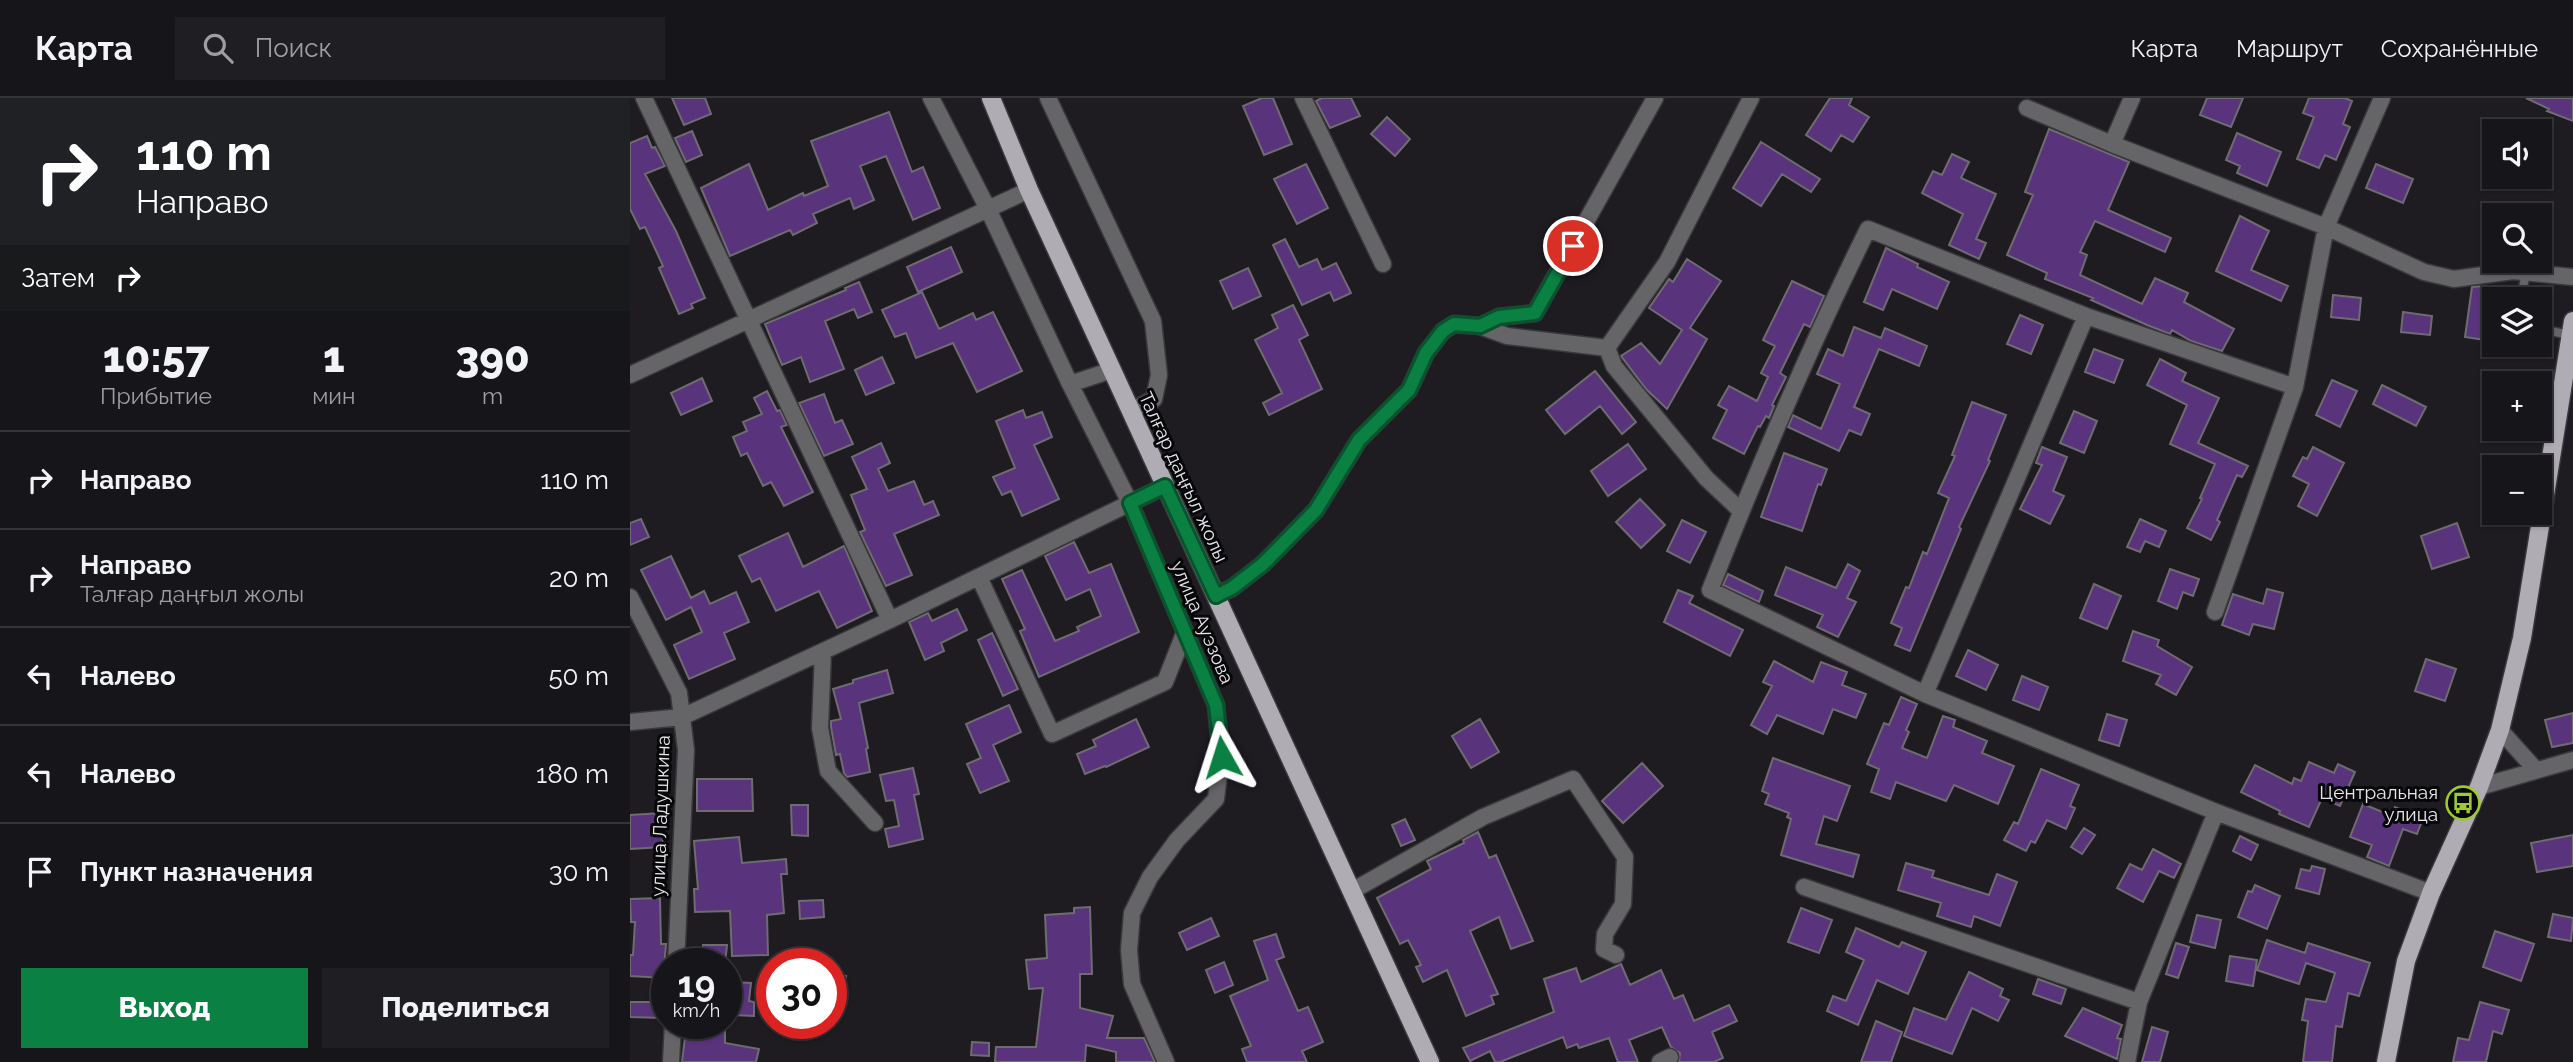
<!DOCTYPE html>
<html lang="ru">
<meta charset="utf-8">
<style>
:root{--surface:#161519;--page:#1f1e22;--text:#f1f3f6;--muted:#9e9fa2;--line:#353438;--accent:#0b8043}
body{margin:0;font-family:Raleway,sans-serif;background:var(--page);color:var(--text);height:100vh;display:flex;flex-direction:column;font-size:26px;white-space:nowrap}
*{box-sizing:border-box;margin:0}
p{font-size:23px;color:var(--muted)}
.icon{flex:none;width:38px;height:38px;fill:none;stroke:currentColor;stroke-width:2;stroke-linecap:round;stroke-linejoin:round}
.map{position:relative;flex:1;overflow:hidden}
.panel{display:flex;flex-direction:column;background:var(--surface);width:630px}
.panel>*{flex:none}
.hud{background:#202124;color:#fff;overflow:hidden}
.tools{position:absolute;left:1852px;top:21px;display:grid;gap:14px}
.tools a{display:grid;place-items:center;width:70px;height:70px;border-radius:0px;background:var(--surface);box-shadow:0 2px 5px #0004,0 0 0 2px var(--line);font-size:35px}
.speed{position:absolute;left:21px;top:850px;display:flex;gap:14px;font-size:35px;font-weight:700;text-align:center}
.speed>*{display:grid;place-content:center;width:91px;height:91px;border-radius:50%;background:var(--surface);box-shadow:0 2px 5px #0004,0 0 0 2px var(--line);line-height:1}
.speed small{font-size:18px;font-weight:400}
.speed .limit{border:10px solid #d22;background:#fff;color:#111}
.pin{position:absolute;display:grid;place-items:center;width:60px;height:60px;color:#fff;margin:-30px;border:4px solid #fff;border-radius:50%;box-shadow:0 2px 7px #0007}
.me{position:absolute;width:77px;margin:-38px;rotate:354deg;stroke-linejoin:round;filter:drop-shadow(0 0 5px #0008)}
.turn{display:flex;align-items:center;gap:24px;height:147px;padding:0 21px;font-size:32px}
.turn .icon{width:91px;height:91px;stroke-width:2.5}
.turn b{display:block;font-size:49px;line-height:60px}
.then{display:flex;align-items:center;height:66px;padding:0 21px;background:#0003;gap:14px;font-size:26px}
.eta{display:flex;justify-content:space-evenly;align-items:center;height:119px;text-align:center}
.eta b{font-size:42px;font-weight:800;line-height:49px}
.cta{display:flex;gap:14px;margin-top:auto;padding:14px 21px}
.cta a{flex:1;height:80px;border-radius:0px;background:var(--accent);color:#fff;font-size:28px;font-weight:800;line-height:80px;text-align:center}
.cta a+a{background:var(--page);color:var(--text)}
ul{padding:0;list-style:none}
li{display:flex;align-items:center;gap:21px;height:98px;padding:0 21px;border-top:2px solid var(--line)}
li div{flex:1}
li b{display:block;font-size:26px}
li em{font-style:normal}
header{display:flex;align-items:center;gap:42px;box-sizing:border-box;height:98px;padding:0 35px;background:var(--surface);border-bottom:2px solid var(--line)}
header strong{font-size:33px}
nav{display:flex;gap:38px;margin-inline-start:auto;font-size:24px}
.search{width:490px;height:63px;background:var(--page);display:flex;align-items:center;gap:18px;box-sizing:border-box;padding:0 24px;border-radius:0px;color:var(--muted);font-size:26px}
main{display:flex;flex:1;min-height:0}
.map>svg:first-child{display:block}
.building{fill:#59347c;stroke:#6e6b71;stroke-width:2}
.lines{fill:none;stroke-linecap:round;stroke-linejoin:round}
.lane-casing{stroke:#3a383d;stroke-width:11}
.street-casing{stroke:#3a383d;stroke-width:19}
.primary-casing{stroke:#3a383d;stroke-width:21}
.lane{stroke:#656467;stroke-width:8}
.street{stroke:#656467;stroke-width:16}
.primary{stroke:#afadb3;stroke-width:18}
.route-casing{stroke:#07532c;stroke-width:18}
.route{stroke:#0b8043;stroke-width:12}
.labels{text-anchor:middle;stroke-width:6;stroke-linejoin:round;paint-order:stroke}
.street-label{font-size:19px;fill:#e7e6ea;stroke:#070709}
.poi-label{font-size:19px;fill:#e7e6ea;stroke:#070709;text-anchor:end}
</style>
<header>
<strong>Карта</strong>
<div class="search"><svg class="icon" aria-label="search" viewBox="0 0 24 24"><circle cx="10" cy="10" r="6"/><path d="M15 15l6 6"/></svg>Поиск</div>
<nav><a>Карта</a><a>Маршрут</a><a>Сохранённые</a></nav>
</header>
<main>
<section class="panel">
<div class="hud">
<div class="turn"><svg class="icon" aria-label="right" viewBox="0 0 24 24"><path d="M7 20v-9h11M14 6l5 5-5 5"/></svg><div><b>110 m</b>Направо</div></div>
<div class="then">Затем<svg class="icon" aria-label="right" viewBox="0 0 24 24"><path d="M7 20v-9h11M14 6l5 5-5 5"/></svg></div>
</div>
<div class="eta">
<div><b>10:57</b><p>Прибытие</p></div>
<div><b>1</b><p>мин</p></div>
<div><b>390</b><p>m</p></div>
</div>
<ul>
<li><svg class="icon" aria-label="right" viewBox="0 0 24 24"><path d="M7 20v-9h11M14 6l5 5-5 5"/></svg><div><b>Направо</b></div><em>110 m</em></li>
<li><svg class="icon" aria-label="right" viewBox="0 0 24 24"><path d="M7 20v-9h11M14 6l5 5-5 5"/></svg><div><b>Направо</b><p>Талғар даңғыл жолы</p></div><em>20 m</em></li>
<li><svg class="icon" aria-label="left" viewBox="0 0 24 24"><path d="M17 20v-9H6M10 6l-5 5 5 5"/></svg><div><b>Налево</b></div><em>50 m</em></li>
<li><svg class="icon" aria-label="left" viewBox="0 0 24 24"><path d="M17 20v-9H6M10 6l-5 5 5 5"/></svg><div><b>Налево</b></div><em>180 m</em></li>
<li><svg class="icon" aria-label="arrive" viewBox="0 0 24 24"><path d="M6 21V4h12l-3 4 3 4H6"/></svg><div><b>Пункт назначения</b></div><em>30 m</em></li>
</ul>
<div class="cta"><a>Выход</a><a>Поделиться</a></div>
</section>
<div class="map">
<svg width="1943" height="964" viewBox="0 0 1943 964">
<rect width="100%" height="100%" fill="#1e1c21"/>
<path class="building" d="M42,0H75L81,16L54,27Z
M632,0H643L662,46L634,57L613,8Z
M692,0H721L730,18L700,30L686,3Z
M1200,0H1222L1219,7L1239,19L1223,44L1211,37L1201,53L1176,37Z
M1577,0H1613L1601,29L1570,17Z
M1679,0H1715L1722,3L1713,26L1720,29L1706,62L1695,57L1689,70L1667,61L1684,19L1673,15Z
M1896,0H1943V23L1917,13L1919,11Z
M259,14L282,74L293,69L310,110L283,122L256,58L230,68L244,102L224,111L220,100L183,116L187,125L163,137L160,132L100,158L71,90L119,66L138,112L173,95L174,98L198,88L181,43Z
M757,19L780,41L765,58L741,36Z
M1419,31L1499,64L1478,112L1541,140L1535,154L1465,123L1450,154L1457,157L1450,177L1512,206L1525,180L1558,195L1554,204L1604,231L1592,253L1561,243L1542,232L1540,236L1517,227L1461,202L1463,200L1415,181L1417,175L1377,157L1403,97L1395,94Z
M62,33L72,57L56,64L45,40Z
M1607,35L1651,54L1637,88L1607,75L1610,68L1596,62Z
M17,38L22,50L25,49L35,68L15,76L46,133L75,200L61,206L63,210L49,216L29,170L33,168L15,129L10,131L0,111V45Z
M1131,44L1190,81L1181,94L1152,76L1131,108L1103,90Z
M1322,56L1339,64L1331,80L1366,96L1346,141L1356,145L1349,161L1319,147L1333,116L1292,95L1303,73L1312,77Z
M676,66L698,110L667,126L644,81Z
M1746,66L1783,81L1773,105L1736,90Z
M1610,118L1639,133L1621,172L1658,188L1651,203L1586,173Z
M655,141L669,169L687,161L692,172L706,165L721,195L704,203L700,194L672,207L643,147Z
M321,149L332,174L288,194L277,169Z
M1256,150L1288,166L1287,169L1319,184L1307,211L1262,191L1253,212L1234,204Z
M1057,161L1091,183L1060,230L1077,241L1037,311L1016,291L991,258L1011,245L1030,266L1052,232L1019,210L1039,181L1043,184Z
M618,170L631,198L603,211L590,183Z
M1162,183L1194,198L1180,229L1174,226L1150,275L1156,279L1142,307L1144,308L1139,320L1136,318L1130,329L1128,328L1114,356L1083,340L1097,312L1088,307L1099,288L1127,303L1138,279L1131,275L1145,248L1133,242Z
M229,184L242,214L228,220L224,211L195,223L214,271L180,284L171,259L152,267L135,226L216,192L215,190Z
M1854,188L1868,190L1867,201H1864L1861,243L1835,239L1842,189Z
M292,194L309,231L343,215L346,222L363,214L392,273L347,294L323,245L286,260L276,235L265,239L252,212Z
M1703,197L1731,200L1729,222L1701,219Z
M663,207L678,237L669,242L692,291L639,317L633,305L652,295L625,242L648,230L642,217Z
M1773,214L1802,218L1800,237L1771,234Z
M1390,217L1413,227L1401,256L1377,246Z
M1224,229L1251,240L1255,230L1297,248L1289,268L1249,251L1224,309L1240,316L1231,337L1219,332L1209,353L1158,329L1163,317L1191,331L1210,286L1187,276L1198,251L1213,258Z
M1464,251L1493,262L1484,285L1455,274Z
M252,259L264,285L236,297L225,272Z
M1530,261L1556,275L1552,283L1589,300L1568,345L1618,368L1612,379L1607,377L1587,422L1590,424L1581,442L1557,430L1572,401L1570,400L1585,366L1540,346L1557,307L1517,287Z
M965,273L1006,324L992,336L970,308L935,336L916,312Z
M72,280L82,303L51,317L41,295Z
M1702,282L1727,293L1710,329L1686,317Z
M1752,287L1796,309L1786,328L1743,306Z
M137,293L147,313L150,312L157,327L151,329L183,394L154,408L141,384L133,388L117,355L111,358L103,339L117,333L113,324L132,316L124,300Z
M194,296L205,325L212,322L223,346L194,358L169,305Z
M1342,304L1376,317L1358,362L1360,363L1329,429L1331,431L1280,553L1265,547L1272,530L1261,525L1276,489L1279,490L1293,454L1297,456L1319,400L1308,395L1325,358L1322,357Z
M393,312L396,320L412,314L422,339L404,347L429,401L392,418L381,393L372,397L363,379L385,370L366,323Z
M1444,313L1467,323L1454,355L1430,345Z
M251,345L260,365L248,371L258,393L284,383L294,407L303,403L309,417L264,436L282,477L256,488L230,434L235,432L221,397L237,391L222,359Z
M998,346L1016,371L978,398L961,373Z
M1412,349L1437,359L1423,393L1434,398L1420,426L1390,411L1412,367L1406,365Z
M1683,349L1714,365L1687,418L1668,408L1679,386L1663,378L1673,359L1677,361Z
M1154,355L1197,371L1191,387L1188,386L1172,433L1131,419Z
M1010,401L1035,427L1011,450L986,424Z
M11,421L19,439L0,447V425Z
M1510,421L1536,433L1529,449L1515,443L1510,454L1497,449Z
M1052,422L1076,434L1060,465L1037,453Z
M1827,425L1839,459L1802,471L1791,438Z
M158,435L173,469L214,448L242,513L207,530L189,493L146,513L130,480L122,484L109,458Z
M444,444L459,475L481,466L509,534L409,579L390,533L395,531L372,481L392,472L425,543L449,533L447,529L471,518L460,491L436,502L415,458Z
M41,458L61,500L74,493L80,506L106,494L119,524L94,535L105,561L59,581L44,547L72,534L61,509L36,522L11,472Z
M1218,466L1230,473L1217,500L1226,504L1208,539L1187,529L1193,517L1145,497L1156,469L1206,490Z
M1540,471L1569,481L1563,498L1553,494L1547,511L1528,503Z
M1098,476L1133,493L1129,504L1093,487Z
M1464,486L1491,498L1477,531L1450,520Z
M1637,491L1653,495L1644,531L1623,526L1619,537L1592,527L1603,496L1633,506Z
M1048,492L1063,498L1059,505L1113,532L1100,558L1034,524Z
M327,511L337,532L311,545L314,553L295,562L279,524L298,515L302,523Z
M1503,533L1529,542L1527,548L1562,569L1546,597L1526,586L1531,577L1493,563Z
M362,535L388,591L373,598L348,542Z
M1338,552L1368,567L1356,592L1326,578Z
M1796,561L1826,571L1815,603L1785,593Z
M1144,563L1183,584L1191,564L1217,574L1212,587L1236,596L1226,620L1203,611L1193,636L1147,617L1137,636L1121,627L1142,588L1133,584Z
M257,572L263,595L229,605L238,650L236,651L240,674L217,679L214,675L210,656L206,657L201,629V623L211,621L203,591L223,585V582Z
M1392,578L1418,589L1409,612L1383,602Z
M1271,599L1287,606L1276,632L1279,634L1272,650L1297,660L1313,618L1325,622L1323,629L1357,643L1352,655L1384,668L1368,706L1324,687L1316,703L1266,684L1260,701L1241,694L1249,671L1237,666L1254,625L1259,627Z
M379,607L391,634L363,647L379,683L350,695L337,666L351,660L336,626Z
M1943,615V645L1922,649L1915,622Z
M1477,616L1497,622L1489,648L1469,642Z
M506,621L519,649L476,669L475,668L455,676L447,656L466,648L463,642Z
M850,621L869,654L841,670L822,638Z
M1143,660L1220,688L1207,723L1194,718L1186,746L1229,757L1223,779L1151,757L1161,721L1157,719L1159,715L1135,706L1139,696L1132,693Z
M1679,664L1704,675L1708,666L1725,674L1710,708L1692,700L1679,729L1649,716L1650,713L1611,694L1625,667L1662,686L1664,680L1671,683Z
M1012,665L1033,688L993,725L972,703Z
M283,670L289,696L284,697L293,741L259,749L255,731L269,728L264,702L256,703L250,677Z
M1411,671L1449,687L1440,708L1445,710L1436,731L1417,722L1405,745L1401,743L1396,753L1374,742L1384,724L1388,726Z
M67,681H122L123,713H67Z
M1733,706L1762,718L1765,709L1793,720L1787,736L1773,731L1759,768L1737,759L1742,747L1720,739Z
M161,707H178V738L162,737Z
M31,715L33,749L0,751V717Z
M775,721L785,742L771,748L762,727Z
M1454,730L1465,737L1452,756L1441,749Z
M848,734L859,760L866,757L903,843L881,851L869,819L840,833L868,896L861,898L864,906L836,918L817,872L793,884L786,869L791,867L778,842L770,846L747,800L801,771L797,763L834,745L833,742Z
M1943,737V768L1907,774L1901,745Z
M1610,738L1628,747L1621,762L1603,753Z
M109,739L112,765L156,761L157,776H151L154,815L137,817L138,857L102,858L100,813L65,814L64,791H68L64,743Z
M1523,751L1551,766L1544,780L1529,773L1513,804L1487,790L1500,766L1512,772Z
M1276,765L1304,773L1302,779L1359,797L1367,776L1387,784L1370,828L1344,818L1341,829L1307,818L1311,805L1268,792Z
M1682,768L1695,771L1689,796L1666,790L1671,771L1680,773Z
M1625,787L1650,798L1637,831L1608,819L1618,793L1622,794Z
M30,800L31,846H36L33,880L0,878V857H3L5,824H1L0,801Z
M193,802L194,819L170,821L169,803Z
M460,809L462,876H450V910L483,918L477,940H514L525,964H486V954L456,947L455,964H365L366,949H406L413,890L399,891L396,862L417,860L415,817L444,815V810Z
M1171,810L1202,822L1189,855L1158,844Z
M1923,816L1943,820L1941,843L1918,839Z
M1567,817L1591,822L1585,850L1560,844Z
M581,820L589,838L557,852L549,835Z
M1226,830L1269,849L1272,844L1296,854L1278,896L1247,882L1228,927L1197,913L1203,898L1216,903L1234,862L1216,854Z
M1865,833L1904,846L1891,883L1853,869Z
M646,836L654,859L646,862L668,913L678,909L693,944L672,953L677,964H617L612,951L621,948L600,898L638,882L624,843Z
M1637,842L1675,855L1678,845L1740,865L1729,898L1718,895L1712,929L1706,928L1702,964H1673L1678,923L1672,922L1676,901L1696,904L1705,875L1676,865L1669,886L1627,872Z
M1546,845L1559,849L1548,880L1536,876Z
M73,847H97L95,866H71Z
M1600,858L1627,862L1623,888L1596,883Z
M594,864L603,887L585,895L576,872Z
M991,866L1000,887L1031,872L1044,901L1053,897L1064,923L1099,907L1107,923L1082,934L1093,960L1084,964H1049L1050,955L1041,949L1032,929L999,942L1008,964H988L979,940L949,950L947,946L937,950L933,939L870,964H865L860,953L840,963L833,950L924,914L914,881L946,870L951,884Z
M201,874L216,878L205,917H201Z
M1339,874L1373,891L1370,898L1379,902L1368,923L1342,910L1322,956L1274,938L1284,910L1316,922Z
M1408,881L1436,891L1431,906L1403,896Z
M103,884L121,885L119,903L124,904V918L102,917Z
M0,904H33L32,920L0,919Z
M1850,904L1879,912L1872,936L1863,933L1856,964H1823L1828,940L1839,942Z
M1453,910L1492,927L1487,940L1491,941L1487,961L1435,938Z
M1246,923L1272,934L1261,964H1231Z
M53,926H95V945L129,951L126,964H52L55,939H53Z
M1522,929L1538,934L1530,964H1512Z
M342,944L359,945V958L341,957Z"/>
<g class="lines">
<defs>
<path id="lane" d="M1891,201L1896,174
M1909,231L1941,237"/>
<path id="street" d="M14,0L260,522
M301,0L358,111L440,286L500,405L586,607L591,659L586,701L547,742L520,779L502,815L499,852L502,886L536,964
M418,0L523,223L529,277L524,301L501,313
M673,0L753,166
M1397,10L1482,46L1696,129L1794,174L1824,181L1883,173L1943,179
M1482,46L1502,0
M850,228L869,219L905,215L1025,0
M0,277L399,92
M440,286L482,272
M1665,289L1456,218L1238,131C1180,248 1128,370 1080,492L1295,596L1586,714L1801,795
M1111,413L1076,380L984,268L977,250L1037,164L1121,0
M349,479L422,636L535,584L554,536
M586,497L602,490L633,466L686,412L729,342L779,292L796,255L813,233L824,226L850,228L877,238L977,250
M0,499L49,595L56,652L46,866
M1585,514L1665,289L1696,129L1752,0
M193,553L190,630L198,673L245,725
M1295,596L1456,218
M0,624L52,619L260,522L535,388
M1870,632L1906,672
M1849,689L1943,662
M1174,789L1509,904
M722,793L853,719L943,681L995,759L993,806L975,836L974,851L986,857
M41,964L43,926
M1030,964L1040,959
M1497,964L1509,904L1586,714"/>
<path id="primary" d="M361,0L399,92L482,272L800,964
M1756,964L1776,863L1801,795L1849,689L1870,632L1892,540L1943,223"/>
</defs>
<use href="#lane" class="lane-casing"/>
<use href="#street" class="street-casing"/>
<use href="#primary" class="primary-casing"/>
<use href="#lane" class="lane"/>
<use href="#street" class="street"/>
<use href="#primary" class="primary"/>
</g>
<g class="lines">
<defs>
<path id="route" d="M592,659L586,607L500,405L535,388L586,498L602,490L633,466L686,412L729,342L779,292L796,255L813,233L824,226L850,228L869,219L905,215L943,148"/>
</defs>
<use href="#route" class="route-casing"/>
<use href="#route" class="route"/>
</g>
<defs>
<symbol id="bus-ring" viewBox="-11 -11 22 22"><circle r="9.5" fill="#070709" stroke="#9dca2f" stroke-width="1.5"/><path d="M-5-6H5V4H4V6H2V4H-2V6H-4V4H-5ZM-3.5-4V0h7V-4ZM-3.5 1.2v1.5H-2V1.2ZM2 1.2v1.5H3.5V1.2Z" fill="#9dca2f"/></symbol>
</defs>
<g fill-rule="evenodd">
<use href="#bus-ring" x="1814" y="686" width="38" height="38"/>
</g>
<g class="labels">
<g class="street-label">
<text transform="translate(554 379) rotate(65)" y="7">Талғар даңғыл жолы</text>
<text transform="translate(573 524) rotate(67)" y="7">улица Ауэзова</text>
<text transform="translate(30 718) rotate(-88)" y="7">улица Ладушкина</text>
</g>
<g class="poi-label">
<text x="1808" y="701">Центральная<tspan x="1808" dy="22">улица</tspan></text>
</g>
</g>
</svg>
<div class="tools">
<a><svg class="icon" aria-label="sound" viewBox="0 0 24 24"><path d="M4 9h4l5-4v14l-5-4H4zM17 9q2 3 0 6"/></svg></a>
<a><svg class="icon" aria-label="search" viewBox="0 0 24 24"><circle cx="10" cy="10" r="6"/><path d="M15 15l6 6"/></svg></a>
<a><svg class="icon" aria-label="layers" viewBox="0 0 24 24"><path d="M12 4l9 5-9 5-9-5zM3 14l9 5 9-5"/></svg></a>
<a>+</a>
<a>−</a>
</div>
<div class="speed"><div>19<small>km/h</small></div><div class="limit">30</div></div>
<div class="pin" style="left:943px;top:148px;background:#d93025"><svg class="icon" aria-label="arrive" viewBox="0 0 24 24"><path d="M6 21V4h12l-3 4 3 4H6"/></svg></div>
<svg class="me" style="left:592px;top:659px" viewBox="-20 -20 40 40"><path d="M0-17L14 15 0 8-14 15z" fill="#0b8043" stroke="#fff" stroke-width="4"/></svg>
</div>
</main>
